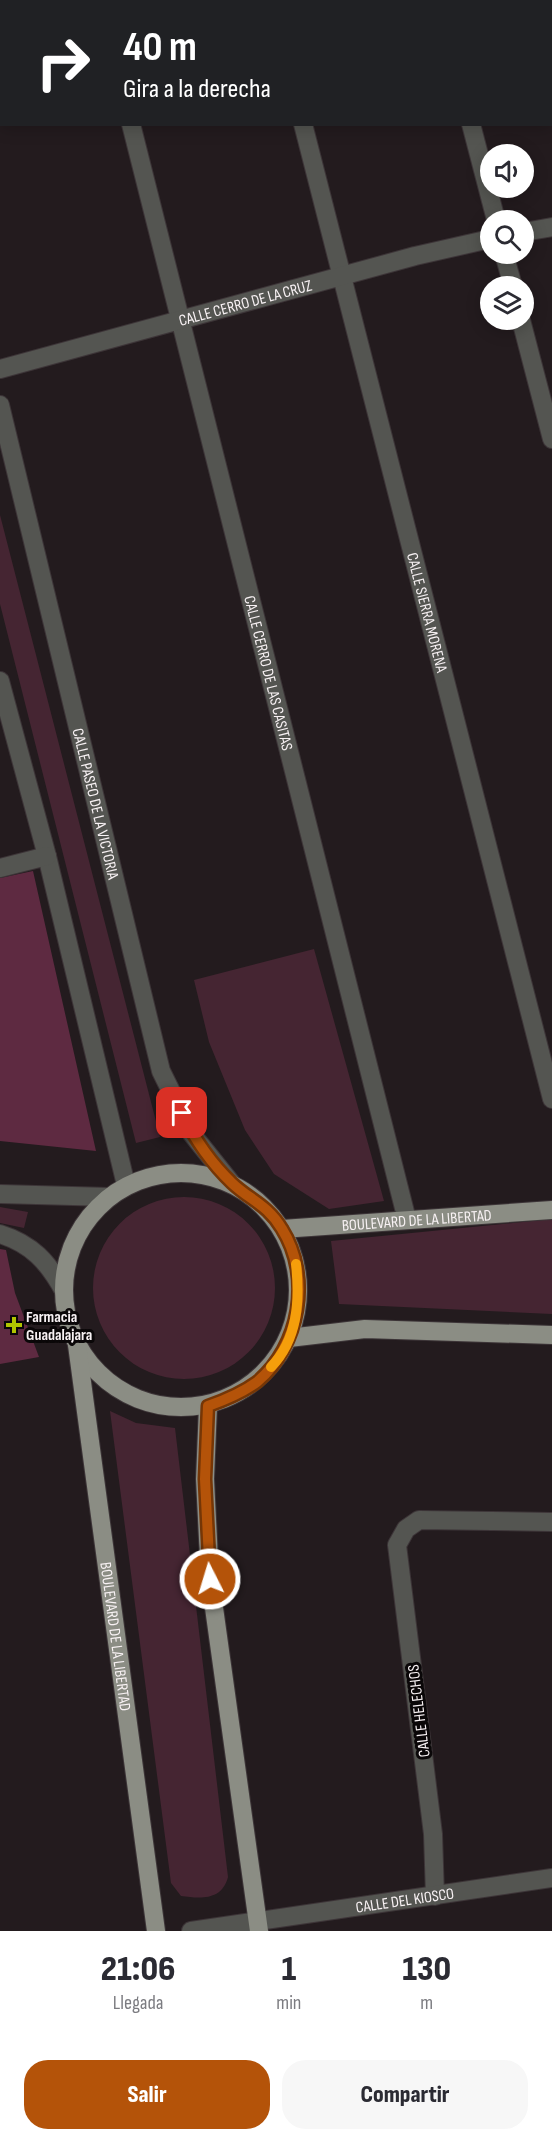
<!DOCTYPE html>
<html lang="es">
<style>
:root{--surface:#fff;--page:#f7f7f7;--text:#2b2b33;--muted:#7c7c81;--accent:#b45309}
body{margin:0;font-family:"Sofia Sans Condensed",sans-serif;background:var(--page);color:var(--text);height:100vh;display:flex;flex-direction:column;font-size:22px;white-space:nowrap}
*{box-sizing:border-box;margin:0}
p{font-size:20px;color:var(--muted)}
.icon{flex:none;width:33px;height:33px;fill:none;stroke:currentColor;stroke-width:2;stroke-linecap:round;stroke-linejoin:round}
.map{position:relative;height:1931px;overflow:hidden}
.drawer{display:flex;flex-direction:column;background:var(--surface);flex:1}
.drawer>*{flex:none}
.banner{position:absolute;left:0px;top:0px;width:552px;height:126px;box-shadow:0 3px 15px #0003;background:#202124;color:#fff;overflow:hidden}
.fabs{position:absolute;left:480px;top:144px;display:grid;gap:12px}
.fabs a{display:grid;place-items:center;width:54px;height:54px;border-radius:50%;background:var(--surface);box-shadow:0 3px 15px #0003;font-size:30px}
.pin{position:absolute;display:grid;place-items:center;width:51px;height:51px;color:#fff;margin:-26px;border-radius:12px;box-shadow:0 3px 9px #0006}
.me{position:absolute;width:66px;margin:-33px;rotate:355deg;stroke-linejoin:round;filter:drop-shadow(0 0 4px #0008)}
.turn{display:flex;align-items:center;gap:21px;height:126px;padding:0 24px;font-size:27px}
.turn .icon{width:78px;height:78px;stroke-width:2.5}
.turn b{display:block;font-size:42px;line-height:51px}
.eta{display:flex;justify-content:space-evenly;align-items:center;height:102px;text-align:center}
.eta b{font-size:36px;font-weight:800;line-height:42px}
.action{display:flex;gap:12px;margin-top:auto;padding:12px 24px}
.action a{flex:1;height:69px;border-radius:24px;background:var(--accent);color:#fff;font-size:24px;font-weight:800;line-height:69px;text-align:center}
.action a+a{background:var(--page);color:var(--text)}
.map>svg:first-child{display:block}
.green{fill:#452532}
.building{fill:#5e2a41}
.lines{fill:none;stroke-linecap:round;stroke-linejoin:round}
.minor-casing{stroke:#3d3538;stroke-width:20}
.major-casing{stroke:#3d3538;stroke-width:20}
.minor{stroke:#545551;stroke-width:18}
.major{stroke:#8b8d84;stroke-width:18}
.route-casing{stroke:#753606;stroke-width:15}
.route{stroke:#b45309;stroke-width:10}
.slow{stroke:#f59e0b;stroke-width:10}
.poi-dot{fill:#b0c500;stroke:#0a0708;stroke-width:2}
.labels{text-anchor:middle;stroke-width:6;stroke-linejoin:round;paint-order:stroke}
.street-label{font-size:16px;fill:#f8f2f4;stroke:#0a0708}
.poi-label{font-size:16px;font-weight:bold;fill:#f8f2f4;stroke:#0a0708;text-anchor:start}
</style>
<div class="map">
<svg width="552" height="1931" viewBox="0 0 552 1931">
<rect width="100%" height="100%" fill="#231b1e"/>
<path class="green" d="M0,515L160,1137L136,1143L0,604Z
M314,949L384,1201L329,1209L274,1174L245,1130L209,1042L194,980Z
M93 1288a91 91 0 1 1 182 0a91 91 0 1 1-182 0Z
M0,1207L28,1212L24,1228L0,1223Z
M552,1219V1314L339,1304L331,1241Z
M110,1411L136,1423L175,1428L228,1877C222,1900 202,1899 181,1896L171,1883Z"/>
<path class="building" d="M33,871L96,1151L0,1141V878Z
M0,1249L6,1250L15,1293L39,1357L0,1364Z"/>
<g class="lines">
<defs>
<g id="minor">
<path d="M100,0V2"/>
<path d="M271,0V2"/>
<path d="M439,0L440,2"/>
<path id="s1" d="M131,124L407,1220"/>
<path id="s2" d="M303,124L552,1099"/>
<path d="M471,124L496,220"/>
<path d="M524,232L552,227"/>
<path d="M504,254L513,286"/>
<path d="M521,320L552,439"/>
<path id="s3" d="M0,369L415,256L490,239"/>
<path id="s4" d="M0,405L161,1071L192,1134L232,1184"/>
<path d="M0,681L47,856L126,1185"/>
<path d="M0,868L47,856"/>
<path d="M0,1194L109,1197"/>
<path d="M0,1234C32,1244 48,1262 64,1291"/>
<path d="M435,1896L433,1834L397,1545L406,1529L419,1520L552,1522"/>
<path id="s5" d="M191,1931L552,1878"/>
</g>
<g id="major">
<circle cx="181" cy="1290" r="117"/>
<path id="s6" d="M282,1229L552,1210"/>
<path d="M289,1338L365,1329L552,1335"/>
<path id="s7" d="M77,1345L156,1931"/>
<path d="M208,1406L205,1479L210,1579L259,1931"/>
</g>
</defs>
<use href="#minor" class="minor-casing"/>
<use href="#major" class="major-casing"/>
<use href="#minor" class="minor"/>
<use href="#major" class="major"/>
</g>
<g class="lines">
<defs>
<path id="route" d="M182,1113C194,1138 212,1164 232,1183C250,1200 268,1205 282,1229C312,1277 300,1346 257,1382C242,1393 225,1400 208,1406L205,1479L210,1579"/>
</defs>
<use href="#route" class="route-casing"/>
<use href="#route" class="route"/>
<path class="slow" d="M271,1367C298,1339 300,1300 296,1264"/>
</g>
<path class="poi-dot" d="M11 1316h6v6h6v6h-6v6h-6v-6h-6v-6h6z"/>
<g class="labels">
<g class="street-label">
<text dy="6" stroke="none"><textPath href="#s3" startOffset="254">CALLE CERRO DE LA CRUZ</textPath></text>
<text dy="6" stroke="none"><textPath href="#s2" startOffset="504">CALLE SIERRA MORENA</textPath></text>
<text dy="6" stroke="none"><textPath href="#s1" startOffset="566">CALLE CERRO DE LAS CASITAS</textPath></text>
<text dy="6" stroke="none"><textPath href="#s4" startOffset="410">CALLE PASEO DE LA VICTORIA</textPath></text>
<text dy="6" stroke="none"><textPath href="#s6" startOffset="135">BOULEVARD DE LA LIBERTAD</textPath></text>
<text dy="6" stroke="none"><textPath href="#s7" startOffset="294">BOULEVARD DE LA LIBERTAD</textPath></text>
<text transform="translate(418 1711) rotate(-97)" y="6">CALLE HELECHOS</text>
<text dy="6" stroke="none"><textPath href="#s5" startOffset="216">CALLE DEL KIOSCO</textPath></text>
</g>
<g class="poi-label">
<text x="26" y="1322">Farmacia<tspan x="26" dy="18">Guadalajara</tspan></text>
</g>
</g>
</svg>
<div class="fabs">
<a><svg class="icon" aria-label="sound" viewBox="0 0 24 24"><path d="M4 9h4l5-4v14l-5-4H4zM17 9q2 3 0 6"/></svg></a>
<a><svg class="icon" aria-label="search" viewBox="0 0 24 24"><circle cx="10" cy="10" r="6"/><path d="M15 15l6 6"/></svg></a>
<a><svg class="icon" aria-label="layers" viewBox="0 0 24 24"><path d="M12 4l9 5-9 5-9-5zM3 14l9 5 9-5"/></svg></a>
</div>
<div class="pin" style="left:182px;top:1113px;background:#d93025"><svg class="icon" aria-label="arrive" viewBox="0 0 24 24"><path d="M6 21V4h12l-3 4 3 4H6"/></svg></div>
<svg class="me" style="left:210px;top:1579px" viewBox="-20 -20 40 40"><circle r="17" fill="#b45309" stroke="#fff" stroke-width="3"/><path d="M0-11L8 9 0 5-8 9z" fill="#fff"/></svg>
<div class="banner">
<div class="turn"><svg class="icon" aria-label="right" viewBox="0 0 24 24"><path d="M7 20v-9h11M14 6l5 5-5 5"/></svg><div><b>40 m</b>Gira a la derecha</div></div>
</div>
</div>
<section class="drawer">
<div class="eta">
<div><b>21:06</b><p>Llegada</p></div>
<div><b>1</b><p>min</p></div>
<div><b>130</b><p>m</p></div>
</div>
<div class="action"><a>Salir</a><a>Compartir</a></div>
</section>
